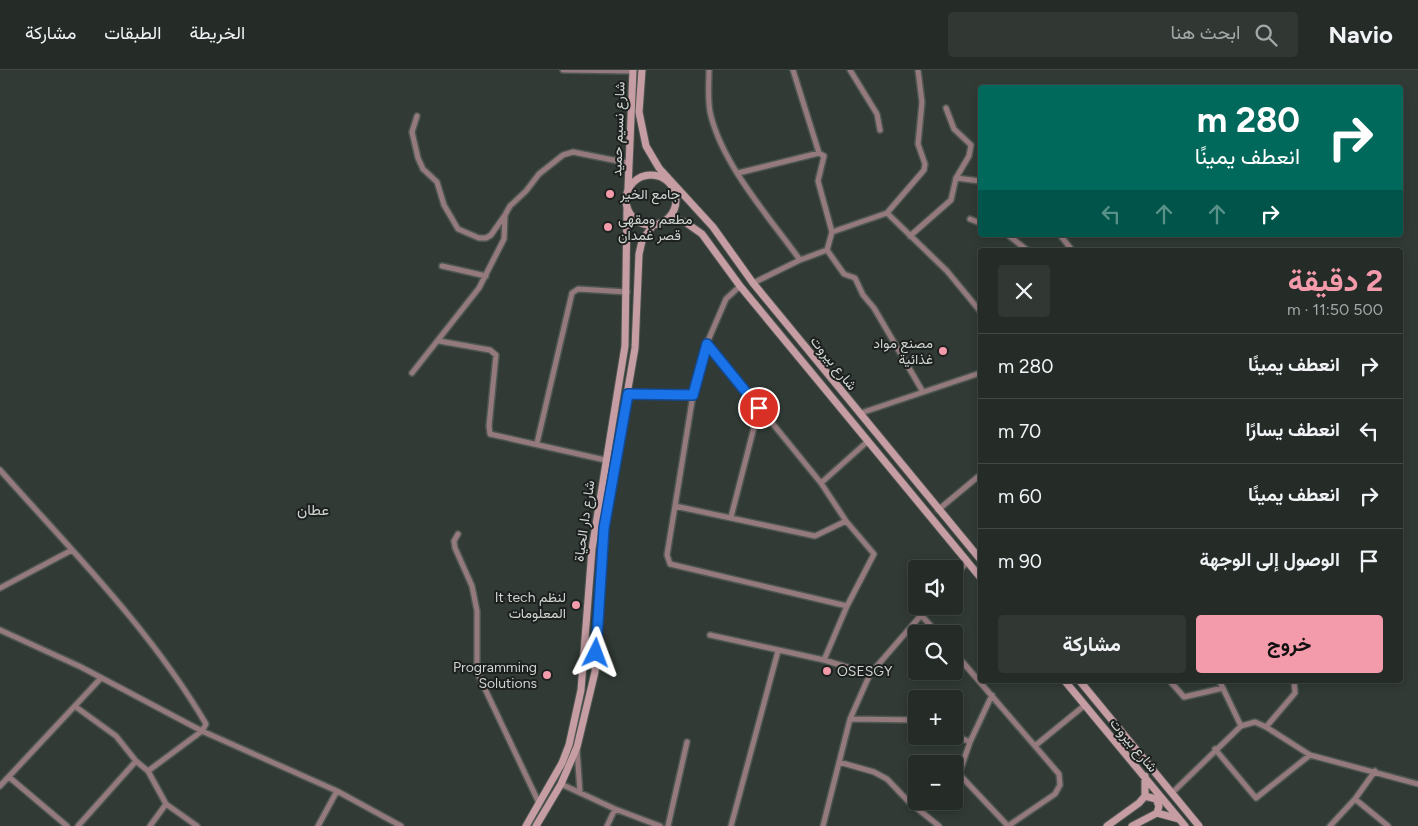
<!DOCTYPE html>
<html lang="ar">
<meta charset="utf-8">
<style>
:root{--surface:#252c28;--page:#313834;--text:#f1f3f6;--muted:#a3a7a8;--line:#424845;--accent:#f39aab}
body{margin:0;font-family:Figtree,Vazirmatn,sans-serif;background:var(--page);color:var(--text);direction:rtl;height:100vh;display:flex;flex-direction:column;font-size:19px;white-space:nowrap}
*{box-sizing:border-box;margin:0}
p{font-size:16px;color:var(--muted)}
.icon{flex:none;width:28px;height:28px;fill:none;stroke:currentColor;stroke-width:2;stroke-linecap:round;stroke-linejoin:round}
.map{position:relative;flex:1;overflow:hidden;direction:ltr}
.drawer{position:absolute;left:978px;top:178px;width:425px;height:435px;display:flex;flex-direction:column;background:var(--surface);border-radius:5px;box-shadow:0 2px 8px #0003,0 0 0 1px var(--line);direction:rtl}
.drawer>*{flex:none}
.guide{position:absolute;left:978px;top:15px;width:425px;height:152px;border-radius:5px;box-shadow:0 2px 8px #0003,0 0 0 1px var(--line);direction:rtl;background:#00695c;color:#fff;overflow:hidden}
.fabs{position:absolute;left:908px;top:490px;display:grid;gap:10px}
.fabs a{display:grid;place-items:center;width:55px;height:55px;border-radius:5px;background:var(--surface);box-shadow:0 2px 8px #0003,0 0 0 1px var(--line);font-size:25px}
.pin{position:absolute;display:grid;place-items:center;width:42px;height:42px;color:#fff;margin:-21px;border:2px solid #fff;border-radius:50%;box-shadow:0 1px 5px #0007}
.me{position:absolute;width:55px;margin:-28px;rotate:3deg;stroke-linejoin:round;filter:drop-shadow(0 0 4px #0008)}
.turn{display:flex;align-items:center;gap:18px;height:105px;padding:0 20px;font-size:22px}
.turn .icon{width:65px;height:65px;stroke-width:2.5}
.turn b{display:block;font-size:35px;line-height:42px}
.lanes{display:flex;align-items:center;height:48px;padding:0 20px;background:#0003;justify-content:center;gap:25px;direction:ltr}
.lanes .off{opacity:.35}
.round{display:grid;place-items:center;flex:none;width:52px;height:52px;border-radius:5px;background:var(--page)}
.head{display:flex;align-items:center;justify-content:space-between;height:85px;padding:0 20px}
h1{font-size:30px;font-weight:700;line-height:38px;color:var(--accent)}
.primary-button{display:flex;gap:10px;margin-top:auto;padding:10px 20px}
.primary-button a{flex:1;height:58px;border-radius:5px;background:var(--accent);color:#111;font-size:20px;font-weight:700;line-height:58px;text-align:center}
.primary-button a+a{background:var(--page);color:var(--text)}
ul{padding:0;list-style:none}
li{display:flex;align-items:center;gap:15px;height:65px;padding:0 20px;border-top:1px solid var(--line)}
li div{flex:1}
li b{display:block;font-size:19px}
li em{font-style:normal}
header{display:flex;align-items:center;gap:30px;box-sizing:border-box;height:70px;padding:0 25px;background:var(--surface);border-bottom:1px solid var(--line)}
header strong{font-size:24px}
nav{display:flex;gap:28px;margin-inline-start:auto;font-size:18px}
.search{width:350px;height:45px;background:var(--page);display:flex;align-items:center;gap:12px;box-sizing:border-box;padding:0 18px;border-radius:5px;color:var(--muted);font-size:19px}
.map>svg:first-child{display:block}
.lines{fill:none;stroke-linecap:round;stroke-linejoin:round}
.street-casing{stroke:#4d5651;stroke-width:8}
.secondary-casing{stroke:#4d5651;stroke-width:9}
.street{stroke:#94797d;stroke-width:5}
.secondary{stroke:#c79da4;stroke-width:7}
.route-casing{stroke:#114b97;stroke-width:12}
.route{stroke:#1a73e8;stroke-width:9}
.poi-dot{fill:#f39aab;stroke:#1c201e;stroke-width:2}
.labels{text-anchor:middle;stroke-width:4;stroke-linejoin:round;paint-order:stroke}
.street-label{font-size:14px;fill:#cfd4d1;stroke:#1c201e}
.poi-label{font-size:14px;fill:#cfd4d1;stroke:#1c201e;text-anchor:start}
.neighbourhood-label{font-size:15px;fill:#cfd4d1;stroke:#1c201e}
</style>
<header>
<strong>Navio</strong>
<div class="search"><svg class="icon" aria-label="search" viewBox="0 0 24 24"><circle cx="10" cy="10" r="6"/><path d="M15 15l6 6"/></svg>ابحث هنا</div>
<nav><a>الخريطة</a><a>الطبقات</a><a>مشاركة</a></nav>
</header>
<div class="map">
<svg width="1418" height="756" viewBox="0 0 1418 756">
<rect width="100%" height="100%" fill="#313a35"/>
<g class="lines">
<defs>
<path id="street" d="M563,0L632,1
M709,0C709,14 707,32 711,46C724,97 770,148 800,190
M793,0L819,83L824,86L818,111L832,162L827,180L844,204L855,208L863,225L874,238L923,322
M850,0L877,44L880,60
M946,38L954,59L971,75L969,86L956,108
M417,46L412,62L418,88L423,99L437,112L444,135L458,159L479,168H486L491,165L505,145
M738,103L819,83
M887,143L947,201L980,241
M970,149L980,153
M832,162L887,143L924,100L925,94L918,74L922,32L918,0
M1008,165L1027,180
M1060,165L1072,180
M910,166L951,130L956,108L980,111
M442,196L486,206
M753,213L800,190L827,180
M740,216L726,229L707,273L693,325L675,436L815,466L846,451
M439,271L490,280L496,285L489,356L490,364L605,390
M707,273L821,413L846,451L874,484L847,536L824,590
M412,303L479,218L504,169L505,145L510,136L526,121L539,104L563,85L573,82L628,93
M629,324L693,325
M861,343L980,303
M537,373L572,223L578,219L627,222
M0,400C72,481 151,560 206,654L202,661L148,701
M821,413L868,371
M675,436L667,485L670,494L847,536
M938,440L980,405
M731,447L759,338
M458,464L454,471L455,478L472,516L477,541V602L539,733
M954,507L967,492
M0,518L72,480
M921,545L938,564
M0,560L81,597L202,661L337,721L401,756
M710,565L824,590L870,604
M954,582L1059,704L1060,715L1055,724L1008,756
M1169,610L1184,627L1223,618
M992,625L970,672L959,704L1008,756
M76,637L116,666L136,691L148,701L166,734L197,756
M850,649L916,650
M1241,656L1255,652L1266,657L1310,685L1418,714
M1266,657L1295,623L1294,610
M954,665L970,672
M1036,675L1085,635
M577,679L580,723
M1215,679L1256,728L1310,685
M839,692L874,702L887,709L909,732L939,756
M9,707L67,756
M561,714L615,739L660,756
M0,716L101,608
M1172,723L1241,656L1219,610
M1355,729L1388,756
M78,756L136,691
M150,756L166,734
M318,756L337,721
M607,756L615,739
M668,756L687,672
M731,756L778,581
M823,756L850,649L870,604L929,536
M1330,756L1355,729L1375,701"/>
<path id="secondary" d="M642,0L639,42L646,76L659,98L713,157L753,213L980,489
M626 130a25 25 0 1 1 50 0a25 25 0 1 1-50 0Z
M628,119L633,0
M666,150L672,149L685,152L702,164L740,216L980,507
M1064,610L1185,756
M1079,610L1199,756
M1145,726L1156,729L1159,736L1157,743
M526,756L562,693L569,675L581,620L592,479L625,276L627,138
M536,756L561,714L577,677L595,602L604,458L635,278L639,184L642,171L653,155
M1107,756L1139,733L1145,726V706
M1132,756L1157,743L1179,749"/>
</defs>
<use href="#street" class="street-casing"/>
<use href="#secondary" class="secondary-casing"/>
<use href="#street" class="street"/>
<use href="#secondary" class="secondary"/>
</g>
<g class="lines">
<defs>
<path id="route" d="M596,583L604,458L628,324L693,325L707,274L759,338"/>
</defs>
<use href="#route" class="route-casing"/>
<use href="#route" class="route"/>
</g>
<g class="poi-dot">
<circle cx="610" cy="124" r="5"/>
<circle cx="608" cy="157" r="5"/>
<circle cx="943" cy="281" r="5"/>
<circle cx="576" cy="535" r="5"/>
<circle cx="827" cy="601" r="5"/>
<circle cx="547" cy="605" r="5"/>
</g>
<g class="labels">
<g class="street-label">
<text transform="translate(618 59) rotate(-88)" y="5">شارع نسيم حميد</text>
<text transform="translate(834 293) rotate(51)" y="5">شارع بيروت</text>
<text transform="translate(584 451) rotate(-82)" y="5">شارع دار الحياة</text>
<text transform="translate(1134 675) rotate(50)" y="5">شارع بيروت</text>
</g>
<g class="poi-label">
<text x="620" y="129">جامع الخير</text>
<text x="618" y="154">مطعم ومقهى<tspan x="618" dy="16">قصر غمدان</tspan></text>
<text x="933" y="278" text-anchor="end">مصنع مواد<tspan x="933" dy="16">غذائية</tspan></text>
<text x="566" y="532" text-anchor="end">It tech لنظم<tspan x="566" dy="16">المعلومات</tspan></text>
<text x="537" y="602" text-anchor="end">Programming<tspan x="537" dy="16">Solutions</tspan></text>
<text x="837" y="606">OSESGY</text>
</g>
<g class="neighbourhood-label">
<text x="313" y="445">عطان</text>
</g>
</g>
</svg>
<div class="fabs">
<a><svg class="icon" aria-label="sound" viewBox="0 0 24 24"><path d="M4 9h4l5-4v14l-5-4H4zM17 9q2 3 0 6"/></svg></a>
<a><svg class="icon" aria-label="search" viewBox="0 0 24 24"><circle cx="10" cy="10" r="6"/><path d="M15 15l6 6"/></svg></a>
<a>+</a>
<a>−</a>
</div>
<div class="pin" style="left:759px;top:338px;background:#d93025"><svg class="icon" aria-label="arrive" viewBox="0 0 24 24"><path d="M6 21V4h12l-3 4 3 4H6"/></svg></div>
<svg class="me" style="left:596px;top:583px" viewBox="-20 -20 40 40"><path d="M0-17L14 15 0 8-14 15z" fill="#1a73e8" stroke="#fff" stroke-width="4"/></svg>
<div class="guide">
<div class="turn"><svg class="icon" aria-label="right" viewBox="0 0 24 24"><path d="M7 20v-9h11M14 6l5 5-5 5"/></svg><div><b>280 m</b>انعطف يمينًا</div></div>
<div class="lanes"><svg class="icon off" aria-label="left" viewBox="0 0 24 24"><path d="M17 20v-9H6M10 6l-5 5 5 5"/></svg><svg class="icon off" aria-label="ahead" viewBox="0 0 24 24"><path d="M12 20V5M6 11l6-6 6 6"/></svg><svg class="icon off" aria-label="ahead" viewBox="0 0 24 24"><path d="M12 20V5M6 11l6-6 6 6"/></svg><svg class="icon" aria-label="right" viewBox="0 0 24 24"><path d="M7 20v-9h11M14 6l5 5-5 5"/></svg></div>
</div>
<section class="drawer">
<div class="head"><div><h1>2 دقيقة</h1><p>500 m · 11:50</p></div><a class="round"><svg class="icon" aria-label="close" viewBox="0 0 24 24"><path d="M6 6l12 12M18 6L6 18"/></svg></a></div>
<ul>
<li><svg class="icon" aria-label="right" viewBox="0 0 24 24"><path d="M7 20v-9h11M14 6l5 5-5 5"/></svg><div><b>انعطف يمينًا</b></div><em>280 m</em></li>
<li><svg class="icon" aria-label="left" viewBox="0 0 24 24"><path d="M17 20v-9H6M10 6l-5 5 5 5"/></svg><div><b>انعطف يسارًا</b></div><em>70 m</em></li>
<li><svg class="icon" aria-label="right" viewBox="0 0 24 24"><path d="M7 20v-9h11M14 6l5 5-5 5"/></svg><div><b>انعطف يمينًا</b></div><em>60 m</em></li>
<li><svg class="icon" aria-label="arrive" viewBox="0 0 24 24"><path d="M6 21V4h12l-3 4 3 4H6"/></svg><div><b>الوصول إلى الوجهة</b></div><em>90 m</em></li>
</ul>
<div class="primary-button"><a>خروج</a><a>مشاركة</a></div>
</section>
</div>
